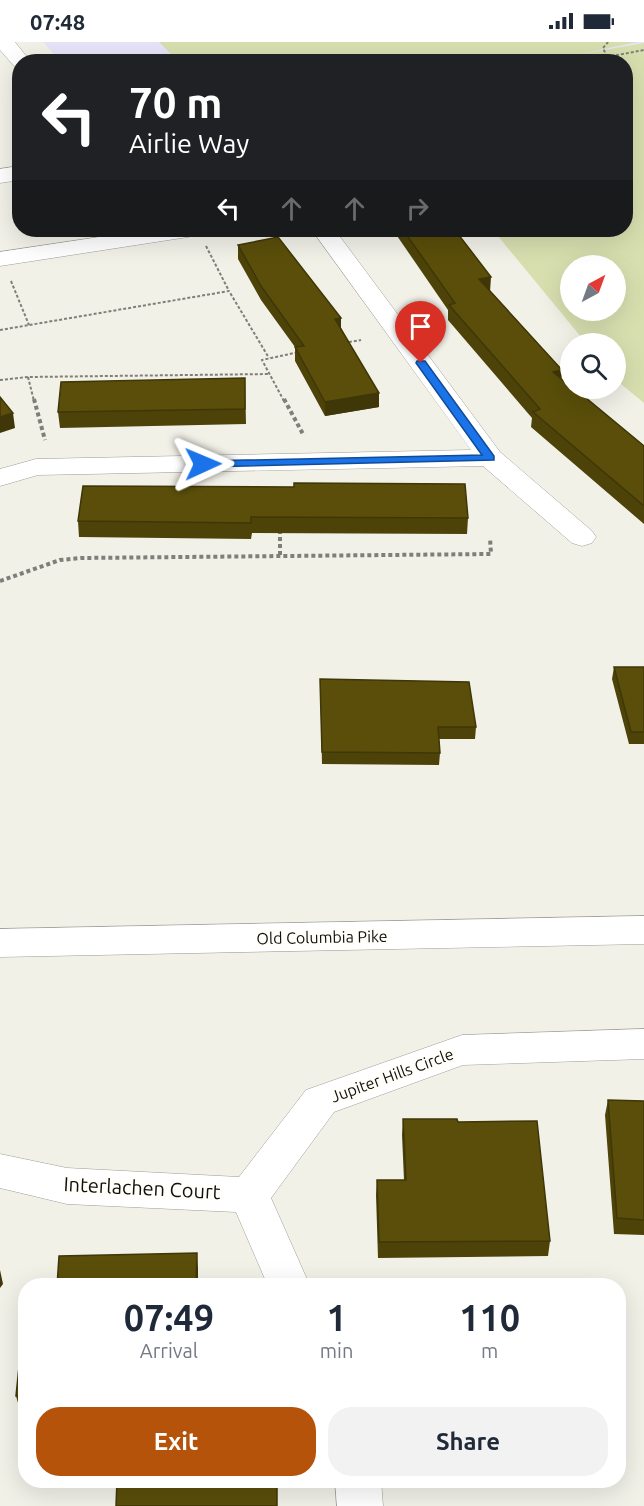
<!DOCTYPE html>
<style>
:root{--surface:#fff;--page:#f2f2f3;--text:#1f2937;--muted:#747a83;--accent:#b45309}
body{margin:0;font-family:Ubuntu,sans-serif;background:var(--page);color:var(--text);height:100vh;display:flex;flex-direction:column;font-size:22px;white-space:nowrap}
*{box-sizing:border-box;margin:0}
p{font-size:20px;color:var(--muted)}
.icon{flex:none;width:33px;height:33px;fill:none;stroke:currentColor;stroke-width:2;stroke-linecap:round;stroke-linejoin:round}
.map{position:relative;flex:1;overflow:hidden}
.drawer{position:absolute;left:18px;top:1236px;width:608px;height:210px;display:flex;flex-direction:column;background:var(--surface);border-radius:24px;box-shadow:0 6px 24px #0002}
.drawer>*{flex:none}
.guide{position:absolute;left:12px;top:12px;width:621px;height:183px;border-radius:24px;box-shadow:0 6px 24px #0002;background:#202124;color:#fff;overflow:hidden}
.needle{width:39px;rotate:41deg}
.buttons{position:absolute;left:560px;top:213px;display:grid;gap:12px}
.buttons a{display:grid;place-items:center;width:66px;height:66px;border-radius:50%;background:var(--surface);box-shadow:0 6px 24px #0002;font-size:30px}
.pin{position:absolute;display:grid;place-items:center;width:51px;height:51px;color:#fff;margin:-62px -26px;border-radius:50% 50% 50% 0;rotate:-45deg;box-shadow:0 0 6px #0007}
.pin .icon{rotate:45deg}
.me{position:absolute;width:66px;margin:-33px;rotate:89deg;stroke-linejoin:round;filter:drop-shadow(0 0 4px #0008)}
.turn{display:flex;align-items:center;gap:21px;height:126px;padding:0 18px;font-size:27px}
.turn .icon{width:78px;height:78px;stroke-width:2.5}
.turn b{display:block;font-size:42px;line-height:51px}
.lanes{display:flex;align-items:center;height:57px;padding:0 18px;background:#0003;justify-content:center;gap:30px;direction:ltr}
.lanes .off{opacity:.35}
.eta{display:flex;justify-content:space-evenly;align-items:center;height:102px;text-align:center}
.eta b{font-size:36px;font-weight:700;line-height:42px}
.button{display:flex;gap:12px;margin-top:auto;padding:12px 18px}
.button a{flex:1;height:69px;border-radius:24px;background:var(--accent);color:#fff;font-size:24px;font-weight:700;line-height:69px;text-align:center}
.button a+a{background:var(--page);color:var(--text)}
.status{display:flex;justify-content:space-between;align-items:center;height:42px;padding:0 30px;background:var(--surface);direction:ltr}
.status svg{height:16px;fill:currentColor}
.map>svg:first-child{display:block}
.education{fill:#e7e3f9}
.green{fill:#d8dfaf;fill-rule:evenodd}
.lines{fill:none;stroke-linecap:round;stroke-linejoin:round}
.minor-casing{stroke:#9f9d95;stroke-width:1}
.path-far1{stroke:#7f7e78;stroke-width:2;stroke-dasharray:3 2;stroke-linecap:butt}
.path{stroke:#7f7e78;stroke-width:4;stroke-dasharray:4 3;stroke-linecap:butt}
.minor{fill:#fff;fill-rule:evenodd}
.wall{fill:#4d4309}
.shaded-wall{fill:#3f3707}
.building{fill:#5a4e0a;stroke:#3f3707;stroke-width:1.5}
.route{fill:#1a73e8;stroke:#114b97;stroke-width:1.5}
.labels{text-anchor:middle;stroke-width:6;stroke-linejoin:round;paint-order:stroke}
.street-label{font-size:16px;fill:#10100d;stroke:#fffef9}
.near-street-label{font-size:20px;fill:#10100d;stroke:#fffef9}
</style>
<div class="status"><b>07:48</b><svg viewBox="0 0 49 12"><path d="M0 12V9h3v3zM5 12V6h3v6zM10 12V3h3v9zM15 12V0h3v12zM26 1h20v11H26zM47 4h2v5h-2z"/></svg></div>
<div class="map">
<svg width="644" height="1464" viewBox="0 0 644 1464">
<rect width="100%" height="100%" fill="#f2f1e8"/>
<path class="education" d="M43,0H644V28L626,20H61Z"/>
<path class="green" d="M159,0H638L575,13L644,1V361L615,337V302L586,301L493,188H626V20H179ZM570,224H615V268H570Z"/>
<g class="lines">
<defs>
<path id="minor" d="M0,0H15L31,20H20V26L14,24L0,8Z
M20,124V138L0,141V127Z
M146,188H200L196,193L188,195L0,224V210Z
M312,188H335L500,410L592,489L596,495L592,501L582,504L572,501L483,424L38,433L0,444V427L36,417L471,408Z
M644,874V902L0,915V887Z
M644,987V1017L463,1023L334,1070L271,1156L310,1244H268L236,1170L67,1162L0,1146V1112L67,1126L239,1135L306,1048L462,993Z
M335,1438H381L383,1464H337Z"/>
</defs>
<use href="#minor" class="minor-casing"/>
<path class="path-far1" d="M607,15L603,6L608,0
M610,20L607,15L644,8
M206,204L229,249
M11,239L29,283
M0,288L229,249L269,316
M344,301L361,298
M28,335L34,359
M0,338L28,335L270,332
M284,359L262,318L299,310"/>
<path class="path" d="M34,357L45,398
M284,357L304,394
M280,488V514
M0,539L60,518L81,516L491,512L490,496"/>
<use href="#minor" class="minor"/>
</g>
<path class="wall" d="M393,188H455L490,249L562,328L561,337L644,404V482L531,385L532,376L448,278V268Z
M238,203L341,276V286L379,365L325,374L295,319V305L261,258L238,217Z
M245,336L246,382L60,386L58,370Z
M83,444L468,476L467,492L252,491L251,497L79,495L78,479Z
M614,625H644V702H629L612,637Z
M320,637L476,685L475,697H439L440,711L439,723L322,722Z
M608,1058L644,1059V1193L614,1192L605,1073Z
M403,1077L458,1080L550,1199L548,1214L378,1216L376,1153L377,1138H404L402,1093Z
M26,1286V1368H20L16,1354Z"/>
<path class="shaded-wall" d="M491,235L490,250L479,237Z
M341,276V290L335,277Z
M562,328L561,343L553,330Z
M379,351V365L325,374V360Z
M13,371L15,386L0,391V375Z
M197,1211L198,1226V1244H196Z
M0,1228L3,1242L0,1246Z"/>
<path class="building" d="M403,188H455L491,235L479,237L562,328L553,330L570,344V346H574L644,404V464L533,370L540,367L449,263L455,261Z
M278,195L341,276L335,277L379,351L325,360L295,305L304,304L261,244L238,203Z
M245,336V367L58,370L61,340Z
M0,355L13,371L0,375Z
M294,441L465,442L468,476L251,475V481L78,479L83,444L294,445Z
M614,625H644V690H631Z
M320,637L469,640L476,685H438L440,711L322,710Z
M608,1058L644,1059V1178L617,1176Z
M403,1077H457L458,1080L537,1079L550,1199L379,1200L377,1138H406Z
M197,1211L196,1244H57L59,1214Z
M23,1286H26V1353L16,1354Z
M117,1438H277V1464H116Z"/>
<path class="route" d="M417,319H425L494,414V418L203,425L198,422L203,419L482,413L416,321Z"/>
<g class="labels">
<g class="street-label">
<text transform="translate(322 895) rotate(-1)" y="6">Old Columbia Pike</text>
<text transform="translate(392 1033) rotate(-20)" y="6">Jupiter Hills Circle</text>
</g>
<g class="near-street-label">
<text transform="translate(142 1146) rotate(3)" y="7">Interlachen Court</text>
</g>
</g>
</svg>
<div class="buttons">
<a><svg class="needle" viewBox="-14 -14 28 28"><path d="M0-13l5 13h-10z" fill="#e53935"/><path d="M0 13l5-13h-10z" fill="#747a83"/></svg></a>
<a><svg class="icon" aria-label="search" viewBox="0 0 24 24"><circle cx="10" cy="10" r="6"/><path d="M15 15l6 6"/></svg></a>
</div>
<div class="pin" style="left:421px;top:321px;background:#d93025"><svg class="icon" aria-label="arrive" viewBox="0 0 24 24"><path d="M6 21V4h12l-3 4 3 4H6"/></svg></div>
<svg class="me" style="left:203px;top:422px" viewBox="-20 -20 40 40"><path d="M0-17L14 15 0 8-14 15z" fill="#1a73e8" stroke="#fff" stroke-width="4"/></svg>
<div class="guide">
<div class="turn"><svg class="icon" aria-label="left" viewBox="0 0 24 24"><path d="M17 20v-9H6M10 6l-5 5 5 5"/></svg><div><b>70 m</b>Airlie Way</div></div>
<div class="lanes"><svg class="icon" aria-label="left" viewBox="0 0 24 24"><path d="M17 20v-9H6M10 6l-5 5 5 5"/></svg><svg class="icon off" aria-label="ahead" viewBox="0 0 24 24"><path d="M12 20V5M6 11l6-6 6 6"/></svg><svg class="icon off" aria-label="ahead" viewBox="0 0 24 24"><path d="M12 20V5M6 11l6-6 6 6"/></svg><svg class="icon off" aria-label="right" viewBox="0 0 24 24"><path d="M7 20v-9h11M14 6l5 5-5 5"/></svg></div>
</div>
<section class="drawer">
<div class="eta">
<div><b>07:49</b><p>Arrival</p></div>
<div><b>1</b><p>min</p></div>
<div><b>110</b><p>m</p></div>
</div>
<div class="button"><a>Exit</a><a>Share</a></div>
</section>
</div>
